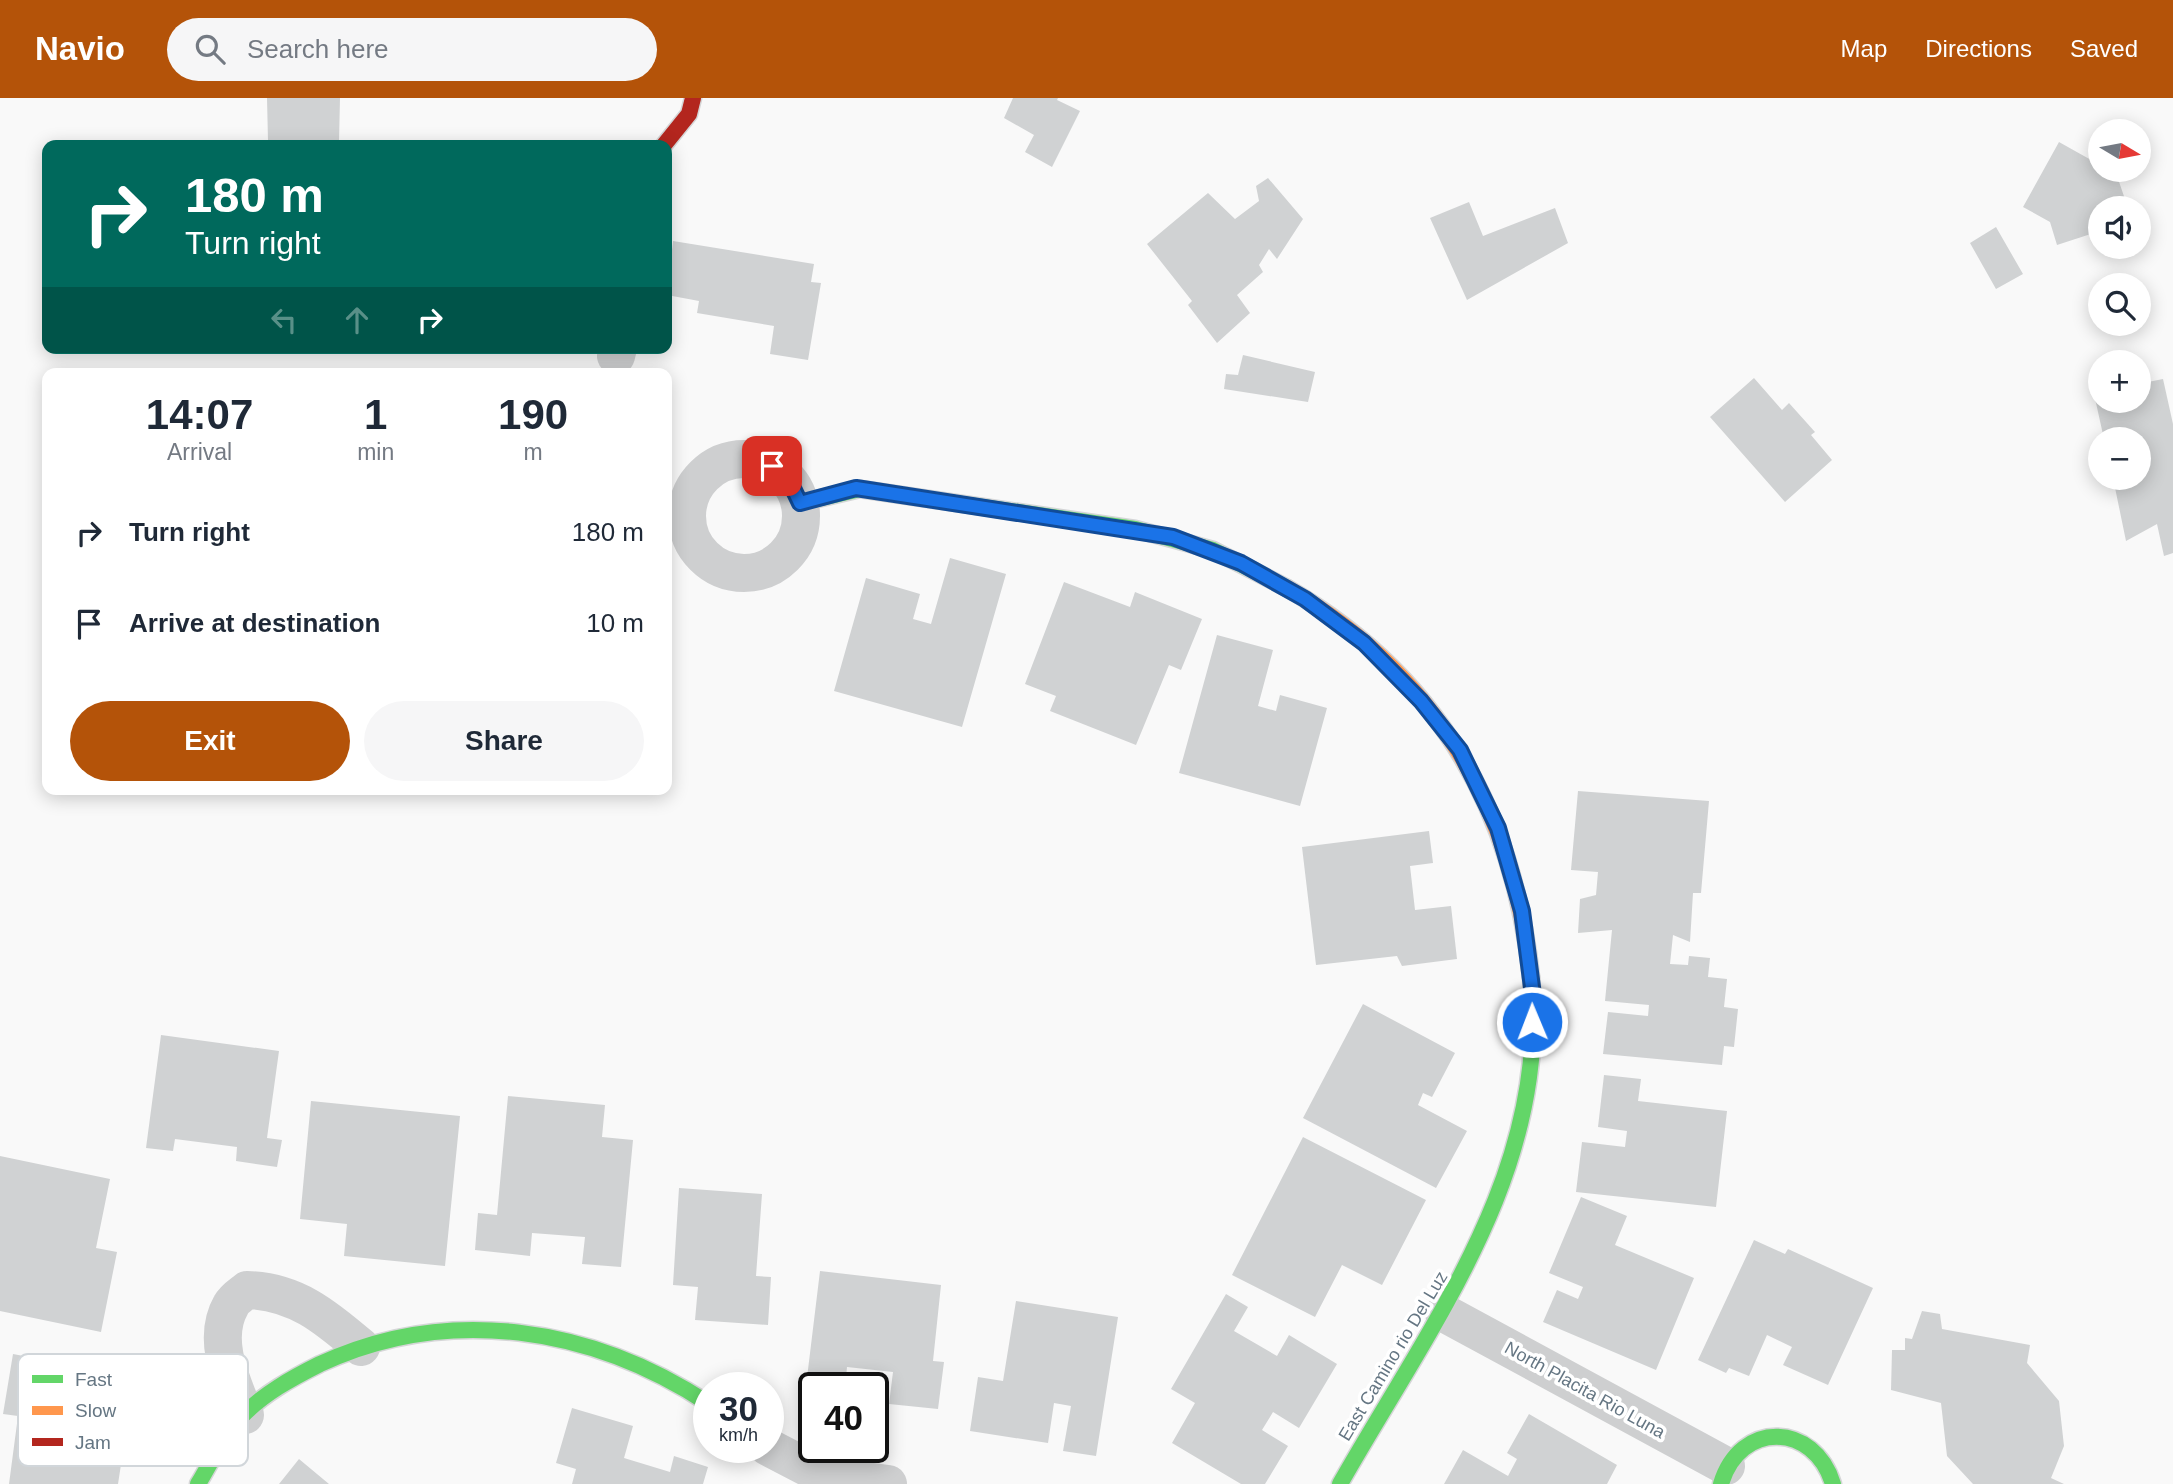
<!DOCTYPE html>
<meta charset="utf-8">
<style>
:root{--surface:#fff;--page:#f6f6f7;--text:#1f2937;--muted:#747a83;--accent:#b45309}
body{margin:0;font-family:Helvetica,sans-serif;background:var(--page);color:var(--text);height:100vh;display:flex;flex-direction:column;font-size:26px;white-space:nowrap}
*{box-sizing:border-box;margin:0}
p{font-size:23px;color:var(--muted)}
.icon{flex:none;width:38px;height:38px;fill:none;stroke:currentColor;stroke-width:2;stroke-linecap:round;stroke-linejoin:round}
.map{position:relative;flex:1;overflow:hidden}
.details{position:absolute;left:42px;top:270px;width:630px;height:427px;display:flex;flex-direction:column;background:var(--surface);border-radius:14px;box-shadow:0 4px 18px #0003}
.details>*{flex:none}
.top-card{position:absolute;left:42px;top:42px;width:630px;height:214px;border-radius:14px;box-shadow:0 4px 18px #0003;background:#00695c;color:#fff;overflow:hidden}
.needle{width:46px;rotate:100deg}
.controls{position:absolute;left:2088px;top:21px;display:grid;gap:14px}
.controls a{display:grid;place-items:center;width:63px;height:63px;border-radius:50%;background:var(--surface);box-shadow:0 4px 18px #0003;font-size:35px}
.speed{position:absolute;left:693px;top:1274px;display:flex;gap:14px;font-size:35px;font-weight:700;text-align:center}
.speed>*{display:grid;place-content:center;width:91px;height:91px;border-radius:50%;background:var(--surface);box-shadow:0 4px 18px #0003;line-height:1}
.speed small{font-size:18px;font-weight:400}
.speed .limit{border:4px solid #111;border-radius:10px;background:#fff;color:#111}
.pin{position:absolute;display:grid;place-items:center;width:60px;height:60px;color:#fff;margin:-30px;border-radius:14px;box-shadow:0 4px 10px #0006}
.me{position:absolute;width:77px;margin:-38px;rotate:359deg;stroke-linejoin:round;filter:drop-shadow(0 0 5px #0008)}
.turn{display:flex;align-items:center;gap:24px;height:147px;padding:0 28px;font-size:32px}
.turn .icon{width:91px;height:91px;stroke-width:2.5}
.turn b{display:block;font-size:49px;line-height:60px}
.lanes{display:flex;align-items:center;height:66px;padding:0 28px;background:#0003;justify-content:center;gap:35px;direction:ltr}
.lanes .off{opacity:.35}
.eta{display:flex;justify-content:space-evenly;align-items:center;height:119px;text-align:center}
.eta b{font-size:42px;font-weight:800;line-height:49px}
.primary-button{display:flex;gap:14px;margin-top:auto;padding:14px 28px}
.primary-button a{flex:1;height:80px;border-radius:42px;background:var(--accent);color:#fff;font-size:28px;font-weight:800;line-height:80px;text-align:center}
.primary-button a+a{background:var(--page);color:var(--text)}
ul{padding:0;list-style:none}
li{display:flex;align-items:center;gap:21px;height:91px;padding:0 28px}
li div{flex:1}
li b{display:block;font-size:26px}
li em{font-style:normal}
header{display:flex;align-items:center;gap:42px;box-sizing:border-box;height:98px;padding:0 35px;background:var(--accent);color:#fff}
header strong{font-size:33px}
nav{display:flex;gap:38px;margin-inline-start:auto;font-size:24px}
.search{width:490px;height:63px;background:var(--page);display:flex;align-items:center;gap:18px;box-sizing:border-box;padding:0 24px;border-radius:38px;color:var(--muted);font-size:26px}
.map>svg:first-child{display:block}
.building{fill:#d0d2d3}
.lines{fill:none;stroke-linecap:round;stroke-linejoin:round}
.fast-casing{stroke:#d5d6d7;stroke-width:19}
.slow-casing{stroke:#d5d6d7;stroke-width:19}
.jam-casing{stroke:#d5d6d7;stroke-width:19}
.street{stroke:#cecfd0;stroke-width:38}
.fast{stroke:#63d668;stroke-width:16}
.slow{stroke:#ff974d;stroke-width:16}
.jam{stroke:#b3261e;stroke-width:16}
.route-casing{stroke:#114b97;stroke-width:18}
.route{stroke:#1a73e8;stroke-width:12}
.labels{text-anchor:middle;stroke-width:7;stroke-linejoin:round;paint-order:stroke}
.street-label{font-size:18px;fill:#657683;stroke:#fff}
.key{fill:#fff;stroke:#d1d6da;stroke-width:2}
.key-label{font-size:19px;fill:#657683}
</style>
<header>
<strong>Navio</strong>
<div class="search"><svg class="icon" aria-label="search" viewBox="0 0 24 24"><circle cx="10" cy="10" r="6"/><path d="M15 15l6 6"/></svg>Search here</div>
<nav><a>Map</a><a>Directions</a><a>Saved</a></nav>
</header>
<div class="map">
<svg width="2173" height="1386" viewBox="0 0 2173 1386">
<rect width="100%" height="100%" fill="#f9f9f9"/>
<path class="building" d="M267,0H340L339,44L255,47L268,43Z
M1013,0H1058L1057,2L1080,13L1052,69L1025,54L1034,37L1004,20Z
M2059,44L2100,67V72H2115L2128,110H2100V133L2057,147L2050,124L2023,109Z
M1268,80L1303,121L1277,161L1269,151L1259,167L1263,174L1237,197L1250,215L1217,245L1188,207L1192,203L1147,146L1208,95L1235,121L1259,103L1256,88Z
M1469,104L1483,138L1555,110L1568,145L1467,202L1430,120Z
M1996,129L2023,176L1996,191L1970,145Z
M673,143L814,166L811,184L821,185L808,262L770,256L774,228L697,215L699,203L667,197Z
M1243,257L1315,274L1308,304L1224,291L1226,276L1238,277Z
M1754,280L1782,312L1789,305L1815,334L1811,337L1832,362L1785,404L1710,319Z
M2163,281L2173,326V455L2164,458L2157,426L2126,443L2113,380H2138V341H2104L2094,296L2100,295V303H2138V286Z
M950,460L1006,476L962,629L834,593L866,480L920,496L913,521L931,526Z
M1064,484L1130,509L1135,494L1202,521L1181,572L1169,567L1136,647L1050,613L1056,598L1025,586Z
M1217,537L1273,552L1258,608L1276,613L1280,597L1327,610L1300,708L1179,675Z
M1578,693L1709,703L1701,795H1693L1690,844L1673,837L1670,866L1688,867L1689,858L1710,860L1708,879L1727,881L1724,909L1738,911L1734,949L1724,948L1722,967L1603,956L1608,914L1648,918L1649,907L1605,903L1612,832L1578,835L1580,801L1596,797L1598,774L1571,772Z
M1429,733L1433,765L1410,768L1415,812L1451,808L1457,861L1402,868L1397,858L1316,867L1302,749Z
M1363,906L1455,955L1432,999L1423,995L1418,1007L1467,1033L1436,1090L1303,1020Z
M161,937L279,953L267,1040L282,1042L277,1069L236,1063L237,1049L175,1041L173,1053L146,1050Z
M1604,977L1641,981L1638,1003L1727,1013L1716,1109L1576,1094L1582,1044L1625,1049L1627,1033L1598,1029Z
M508,998L605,1007L602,1039L633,1042L621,1169L582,1166L585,1139L532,1135L530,1158L475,1152L478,1115L497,1117Z
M311,1003L460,1018L445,1168L344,1158L347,1126L300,1121Z
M1303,1039L1426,1102L1382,1187L1342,1167L1315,1219L1232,1177Z
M0,1058L110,1081L96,1150L117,1154L101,1234L0,1213Z
M679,1090L762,1096L756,1178L771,1179L768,1227L695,1222L698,1189L673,1187Z
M1581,1099L1627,1118L1615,1147L1694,1180L1656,1272L1543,1224L1557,1192L1578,1201L1583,1189L1549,1175Z
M1754,1142L1785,1156L1788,1151L1873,1190L1828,1287L1783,1267L1792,1249L1767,1237L1749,1278L1729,1270L1726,1275L1698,1262Z
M820,1173L941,1187L933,1263L944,1264L938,1311L889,1306L893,1274L847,1269L845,1290L806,1288Z
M1226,1196L1248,1209L1234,1233L1277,1258L1289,1237L1337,1266L1299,1330L1273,1314L1262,1332L1288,1348L1265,1386H1241L1172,1345L1195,1305L1171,1291Z
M1016,1203L1118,1219L1096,1358L1063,1353L1071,1308L1054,1305L1048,1345L970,1333L978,1279L1003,1283Z
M1922,1213L1940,1216L1942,1231L2030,1247L2027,1265L2059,1303L2064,1348L2051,1380L2064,1386H1973L1947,1358L1941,1305L1891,1292L1892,1252H1905V1240L1912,1241Z
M13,1256L166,1285L155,1341L126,1334L118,1386H9L18,1318L3,1316Z
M572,1310L633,1328L624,1360L670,1374L674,1358L708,1369L703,1386H572L576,1371L556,1365Z
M1529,1316L1617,1367L1607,1386H1444L1463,1352L1508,1378L1517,1361L1507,1355Z
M299,1361L329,1386H279Z"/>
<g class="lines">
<defs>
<path id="fast" d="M800,405L860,391L1135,431L1213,452L1287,490
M198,1386C212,1363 223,1338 241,1319C263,1296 292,1280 320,1266C449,1206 592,1229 709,1306
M1340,1386C1430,1227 1551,1072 1531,879
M1721,1386C1740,1322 1814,1324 1833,1386"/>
<path id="slow" d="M1287,490C1436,576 1513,710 1531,879"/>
<path id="jam" d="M664,47L689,16L693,0"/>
</defs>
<use href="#fast" class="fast-casing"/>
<use href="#slow" class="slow-casing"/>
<use href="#jam" class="jam-casing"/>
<path class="street" d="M616,258L618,250
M687 418a57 57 0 1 1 114 0a57 57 0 1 1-114 0Z
M1444,1215L1726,1368
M245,1317C232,1284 211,1242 231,1207C234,1201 242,1196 247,1192C295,1193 326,1219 361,1249
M768,1349L822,1377L888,1386"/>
<use href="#fast" class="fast"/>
<use href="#slow" class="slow"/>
<use href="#jam" class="jam"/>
</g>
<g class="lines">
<defs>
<path id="route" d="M772,368L789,382L800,405L856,390L1173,439L1241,465L1305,501L1364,545L1421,603L1460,652L1498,730L1522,813L1533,897L1532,924"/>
</defs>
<use href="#route" class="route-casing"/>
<use href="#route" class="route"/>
</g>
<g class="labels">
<g class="street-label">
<text transform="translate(1393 1258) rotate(-59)" y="6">East Camino rio Del Luz</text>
<text transform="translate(1585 1292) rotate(29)" y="6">North Placita Rio Luna</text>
</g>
</g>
<rect x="18" y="1256" width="230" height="112" rx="10" class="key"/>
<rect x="32" y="1277" width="31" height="8" fill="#63d668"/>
<rect x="32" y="1308" width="31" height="9" fill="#ff974d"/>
<rect x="32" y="1340" width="31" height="8" fill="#b3261e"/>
<g class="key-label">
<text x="75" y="1288">Fast</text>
<text x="75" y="1319">Slow</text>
<text x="75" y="1351">Jam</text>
</g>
</svg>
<div class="controls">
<a><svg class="needle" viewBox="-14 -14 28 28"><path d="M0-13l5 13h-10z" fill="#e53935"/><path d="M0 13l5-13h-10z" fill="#747a83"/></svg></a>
<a><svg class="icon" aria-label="sound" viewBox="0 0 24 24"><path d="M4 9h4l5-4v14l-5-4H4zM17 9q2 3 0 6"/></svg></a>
<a><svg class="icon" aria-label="search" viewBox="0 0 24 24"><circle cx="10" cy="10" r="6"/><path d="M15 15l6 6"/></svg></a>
<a>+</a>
<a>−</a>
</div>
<div class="speed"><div>30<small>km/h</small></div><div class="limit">40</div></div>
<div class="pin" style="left:772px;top:368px;background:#d93025"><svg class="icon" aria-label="arrive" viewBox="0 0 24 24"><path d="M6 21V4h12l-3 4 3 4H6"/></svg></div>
<svg class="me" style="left:1532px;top:924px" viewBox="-20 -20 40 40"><circle r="17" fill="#1a73e8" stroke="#fff" stroke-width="3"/><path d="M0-11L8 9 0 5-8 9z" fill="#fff"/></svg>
<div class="top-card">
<div class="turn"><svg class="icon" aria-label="right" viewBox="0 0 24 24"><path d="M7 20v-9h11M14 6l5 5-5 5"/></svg><div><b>180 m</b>Turn right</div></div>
<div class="lanes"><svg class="icon off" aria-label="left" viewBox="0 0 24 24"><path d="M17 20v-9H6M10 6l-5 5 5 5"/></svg><svg class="icon off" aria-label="ahead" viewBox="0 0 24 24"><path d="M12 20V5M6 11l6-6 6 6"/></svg><svg class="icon" aria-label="right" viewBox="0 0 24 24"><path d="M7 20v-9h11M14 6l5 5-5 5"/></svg></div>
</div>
<section class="details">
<div class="eta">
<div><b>14:07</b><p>Arrival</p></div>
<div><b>1</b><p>min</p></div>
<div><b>190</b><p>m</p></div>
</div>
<ul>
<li><svg class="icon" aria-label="right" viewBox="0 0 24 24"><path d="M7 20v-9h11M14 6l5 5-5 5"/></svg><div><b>Turn right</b></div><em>180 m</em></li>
<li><svg class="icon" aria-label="arrive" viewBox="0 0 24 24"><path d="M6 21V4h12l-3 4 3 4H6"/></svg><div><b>Arrive at destination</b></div><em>10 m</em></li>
</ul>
<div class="primary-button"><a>Exit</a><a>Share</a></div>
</section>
</div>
